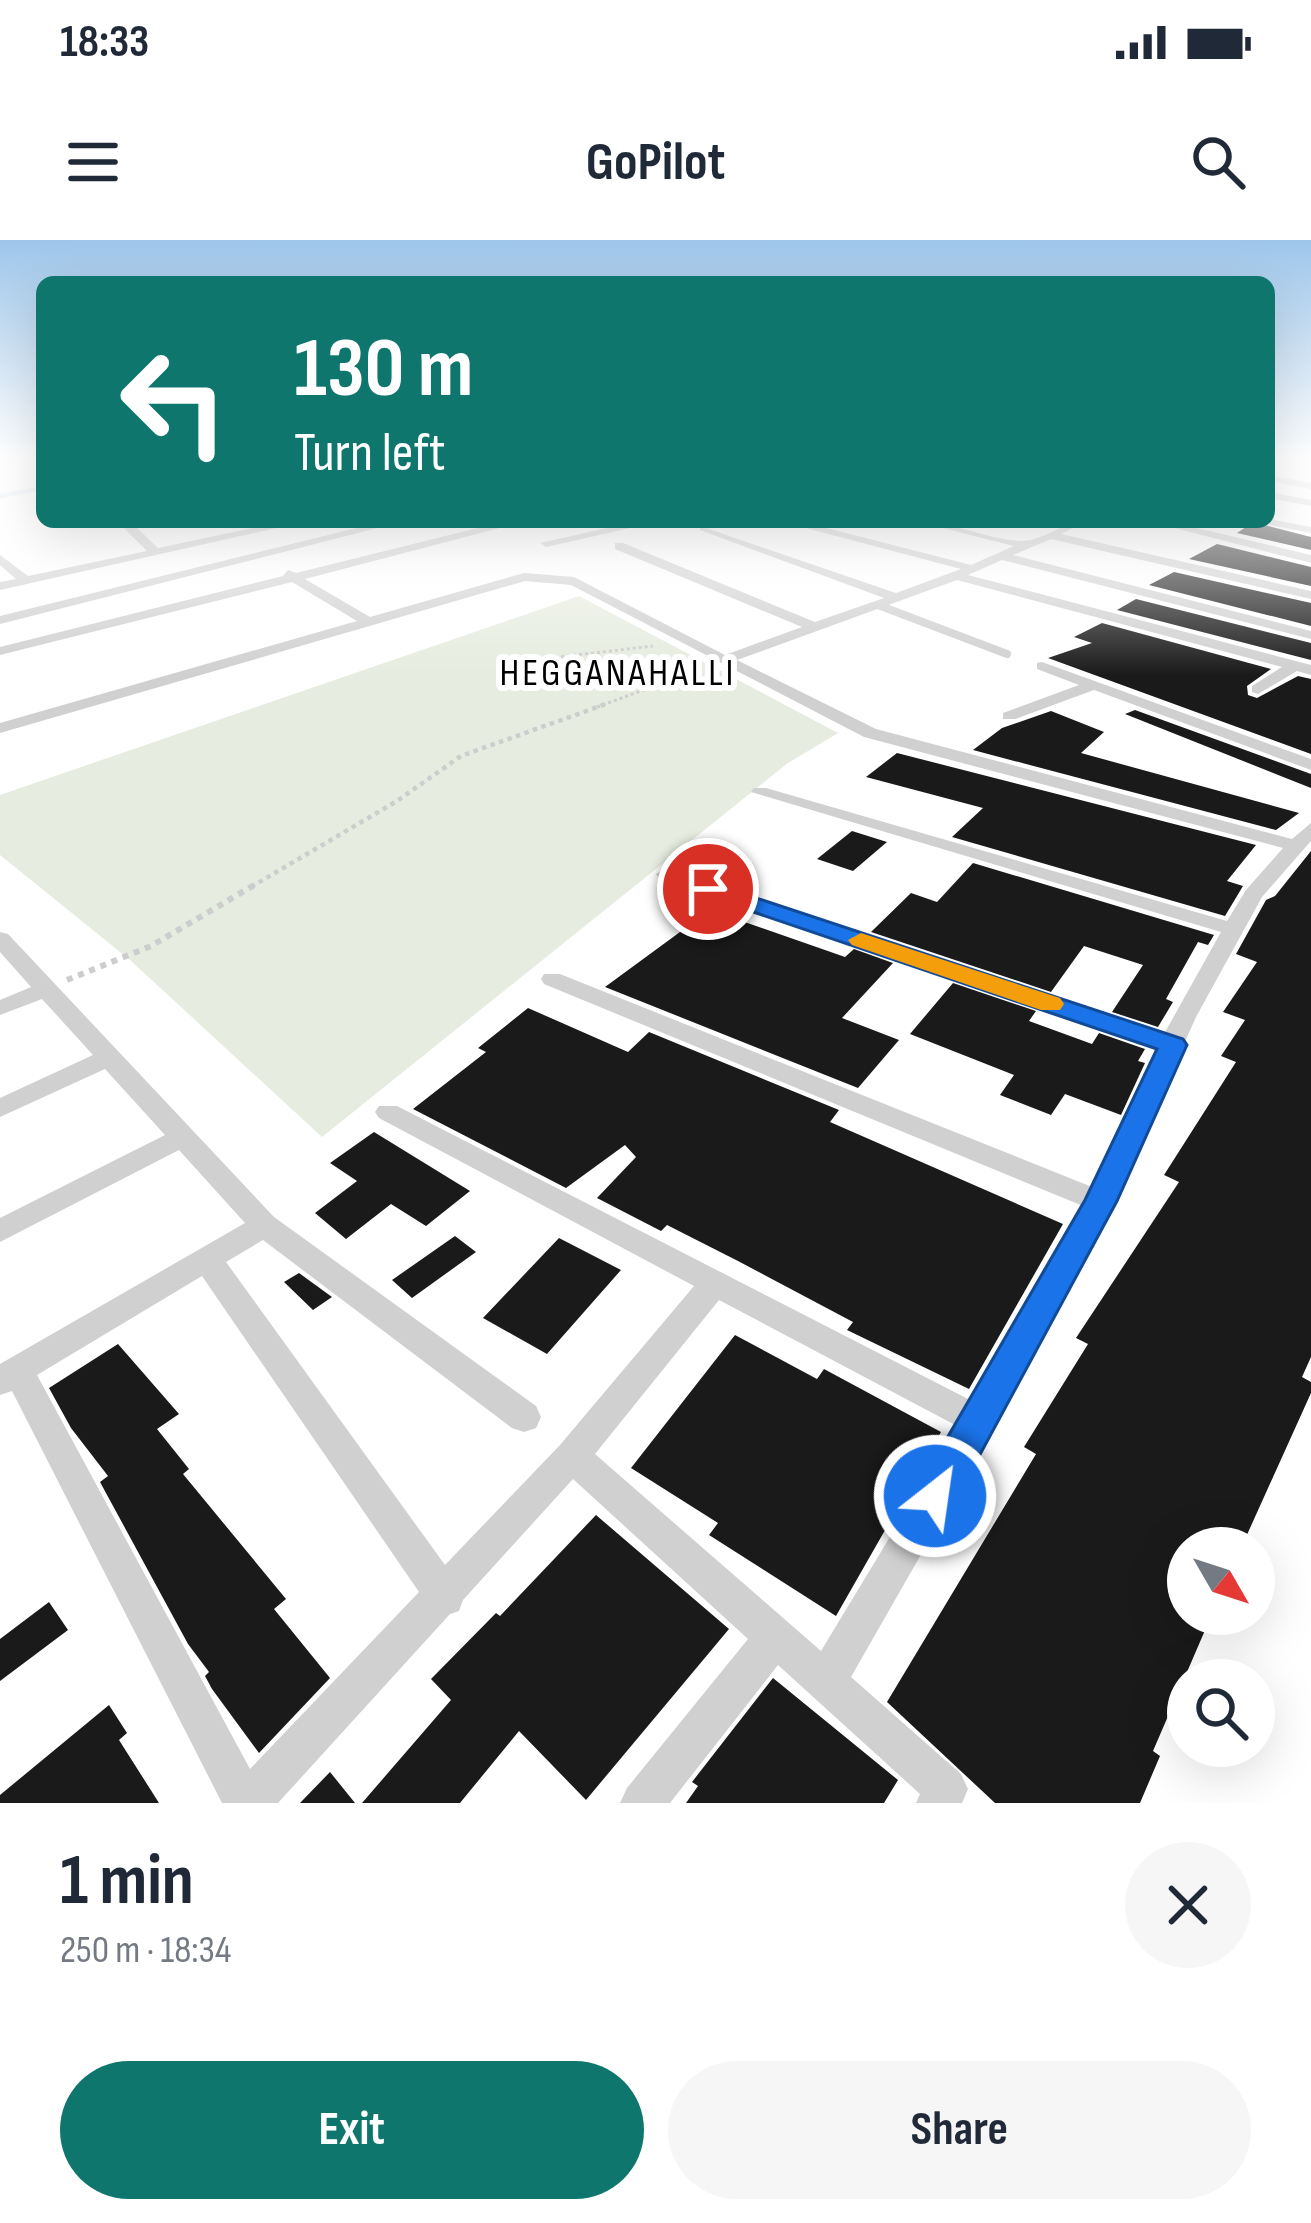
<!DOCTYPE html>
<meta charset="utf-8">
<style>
:root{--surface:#fff;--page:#f6f6f7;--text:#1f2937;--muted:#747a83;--accent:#0f766e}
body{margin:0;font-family:"Sofia Sans Condensed",sans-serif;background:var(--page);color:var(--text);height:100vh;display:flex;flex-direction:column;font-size:45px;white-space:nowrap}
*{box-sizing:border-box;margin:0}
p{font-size:39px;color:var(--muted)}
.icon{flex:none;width:66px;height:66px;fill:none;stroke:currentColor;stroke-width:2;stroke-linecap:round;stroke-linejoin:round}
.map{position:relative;height:1563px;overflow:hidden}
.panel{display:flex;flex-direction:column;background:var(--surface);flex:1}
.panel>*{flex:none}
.banner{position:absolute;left:36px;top:36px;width:1239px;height:252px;border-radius:18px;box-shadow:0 12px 48px #0002;background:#0f766e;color:#fff;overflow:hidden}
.needle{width:78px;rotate:129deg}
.buttons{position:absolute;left:1167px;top:1287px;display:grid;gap:24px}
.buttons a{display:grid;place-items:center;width:108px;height:108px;border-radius:50%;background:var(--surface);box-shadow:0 12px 48px #0002;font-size:60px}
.pin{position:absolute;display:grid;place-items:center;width:102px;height:102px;color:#fff;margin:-51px;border:6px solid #fff;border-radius:50%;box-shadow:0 3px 12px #0007}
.me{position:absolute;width:132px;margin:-66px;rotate:30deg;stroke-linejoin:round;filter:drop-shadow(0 0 9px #0008)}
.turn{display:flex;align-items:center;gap:42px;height:252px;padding:0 60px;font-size:54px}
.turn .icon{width:156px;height:156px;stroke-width:2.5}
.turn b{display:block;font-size:84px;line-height:102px}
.round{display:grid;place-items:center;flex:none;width:126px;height:126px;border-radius:63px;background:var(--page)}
.overview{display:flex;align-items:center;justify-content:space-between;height:204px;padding:0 60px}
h1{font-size:72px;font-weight:700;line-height:90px}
.primary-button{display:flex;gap:24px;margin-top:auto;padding:24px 60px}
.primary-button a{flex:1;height:138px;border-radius:72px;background:var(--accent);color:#fff;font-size:48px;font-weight:700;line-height:138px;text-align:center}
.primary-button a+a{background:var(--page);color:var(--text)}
.status{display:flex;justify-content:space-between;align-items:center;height:84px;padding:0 60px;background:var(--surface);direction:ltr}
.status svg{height:33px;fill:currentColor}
header{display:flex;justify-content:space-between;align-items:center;height:156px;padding:0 60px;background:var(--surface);font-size:54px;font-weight:700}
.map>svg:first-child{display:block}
.green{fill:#e6ecdf}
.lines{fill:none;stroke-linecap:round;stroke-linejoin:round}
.stream{stroke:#cfe2ee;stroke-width:4.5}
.building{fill:#1a1a1a}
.path-far2{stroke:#cdcdcd;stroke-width:3;stroke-dasharray:3 3;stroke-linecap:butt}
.path-far1{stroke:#cdcdcd;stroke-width:4.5;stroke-dasharray:4.5 4.5;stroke-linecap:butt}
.path{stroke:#cdcdcd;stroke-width:6;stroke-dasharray:6 6;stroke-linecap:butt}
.lane{stroke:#d0d0d0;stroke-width:8}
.street{fill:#d0d0d0;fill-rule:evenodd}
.route{fill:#1a73e8;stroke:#114b97;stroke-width:3}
.slow{fill:#f59e0b}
.labels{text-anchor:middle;stroke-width:12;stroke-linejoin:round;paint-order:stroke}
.far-quarter-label{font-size:39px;letter-spacing:3px;fill:#000;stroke:#fff}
</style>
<div class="status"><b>18:33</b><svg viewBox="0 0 49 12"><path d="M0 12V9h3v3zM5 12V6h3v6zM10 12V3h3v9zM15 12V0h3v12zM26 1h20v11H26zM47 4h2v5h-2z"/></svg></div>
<header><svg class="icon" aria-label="menu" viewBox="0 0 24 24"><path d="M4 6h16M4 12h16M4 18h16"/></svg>GoPilot<svg class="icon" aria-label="search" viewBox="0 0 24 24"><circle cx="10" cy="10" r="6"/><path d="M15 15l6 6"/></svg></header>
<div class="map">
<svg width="1311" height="1563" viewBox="0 0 1311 1563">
<rect width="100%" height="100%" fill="#fff"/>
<path class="green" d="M579,356L838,493L788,523L322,897L130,720L0,615V555Z"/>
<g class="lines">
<path class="stream" d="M0,256L42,248"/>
</g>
<path class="building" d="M1253,282L1311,297V310L1237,293Z
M1217,304L1311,327V346L1189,319Z
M1174,332L1311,363V386L1149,345Z
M1136,359L1311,403V420L1117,370Z
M1102,383L1271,429L1247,446L1248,455L1257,458L1298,436L1311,439V514L1048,418L1092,403L1074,397Z
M1135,470L1311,534V548L1125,474Z
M1051,471L1104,492L1081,513L1299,573L1276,590L973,510L1002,488Z
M897,513L1256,605L1227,641L1243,646L1225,676L952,597L983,568L866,537Z
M852,591L887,602L853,631L817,619Z
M1311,611V1117L1302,1137L1311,1142V1153L1241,1308H1188V1374H1212L1153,1511L1160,1516L1140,1563H995L887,1462L1036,1214L1024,1207L1088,1104L1076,1098L1179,942L1164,935L1236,822L1221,816L1245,780L1223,772L1257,722L1236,714L1266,660L1275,656Z
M973,623L1214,695L1208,705L1198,702L1166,759L1173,762L1158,787L1112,772L1143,725L1084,706L1051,752L871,692L911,653L937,662Z
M710,670L845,717L854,709L893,723L842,778L899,800L858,848L605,747Z
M953,743L1036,771L1029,781L1092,804L1099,793L1145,809L1138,821L1145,823L1121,875L1065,854L1051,875L1000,855L1014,835L910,794Z
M528,768L628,812L649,792L839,870L830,882L1063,984L969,1149L847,1090L853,1082L738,1021L667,985L661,991L597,958L636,917L625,905L566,948L413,869L486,812L478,808Z
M374,892L470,951L426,986L391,964L346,999L315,973L357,941L330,923Z
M455,996L476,1012L412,1058L392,1040Z
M559,998L621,1030L547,1114L483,1078Z
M299,1033L332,1057L313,1070L284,1042Z
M735,1095L817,1139L824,1129L941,1192L836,1376L709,1295L718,1283L631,1228Z
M118,1104L179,1174L157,1189L189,1229L183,1234L286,1359L274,1369L330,1438L259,1513L212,1449L205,1436L209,1432L188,1404L100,1242L108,1236L71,1188L49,1148Z
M596,1275L729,1389L586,1560L519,1491L460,1563H362L451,1460L431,1439L496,1373L500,1376Z
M49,1362L68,1390L0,1441V1399Z
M773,1438L898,1540L884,1563H686L698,1546L692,1542Z
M109,1465L127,1493L119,1500L159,1563H0V1555Z
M330,1532L355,1563H300Z"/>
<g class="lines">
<path class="path-far2" d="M499,435L525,421L653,406
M597,467L704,428"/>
<path class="path-far1" d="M251,647L397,561L461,516L606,464"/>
<path class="path" d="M67,740L151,706L256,644"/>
<path class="lane" d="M878,365L1007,414"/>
<path class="street" d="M1304,216H1311V219L1306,218Z
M1269,235L1311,243V249L1269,241Z
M1269,252L1311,260V266L1269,258Z
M1269,279L1311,287V293L1265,284Z
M118,282H131L158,308L281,282H303L0,350V342L16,339L0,325V315L28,336L147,311Z
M381,282H401L0,384V376Z
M502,282H522L305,339L370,377L524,333L574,337L725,415L802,387L615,309V303H623L815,382L884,358L700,290V286L896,353L961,329L783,282H803L971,325L1014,306L919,282C955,282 988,300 1022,301C1043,301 1062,282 1085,282L1061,294L1311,351V359L1051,299L1013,315L1311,391V399L1002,320L968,335L1311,425V435L1297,431L1258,454L1252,452V446L1282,427L957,340L737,420L876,489L1292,599L1311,583V601L1262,657L1196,777L1114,961L991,1192L851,1437L961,1534L968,1549L962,1563H916L920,1554L778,1425L670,1563H620L627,1548L748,1399L573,1239L463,1360L459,1371L450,1374L278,1563H222L12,1151L0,1155V1124L245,983L179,910L0,1002V978L165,895L105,829L0,877V858L93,815L42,759L0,775V760L31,747L0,712V692L8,694L274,977L536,1166L541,1177L536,1188L524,1192L512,1188L263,1000L226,1022L445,1325L560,1205L694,1046L379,878L375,872L379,866H397L972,1161L1083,966L544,744L541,739L544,734H560L1092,947L1157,808L659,638L656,634L666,628L673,630L1164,794L1221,692L751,552L754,548H766L1227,681L1246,650L1283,608L864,497L571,345L525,341L0,493V483L357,381L292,342L0,415V407L283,336L288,330L296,333ZM202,1036L419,1352L250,1529L37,1135ZM719,1060L957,1186L821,1411L595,1214Z
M634,282H657L546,307L540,303Z
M1151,282H1171L1311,315V323Z
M1042,422L1311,519V530L1094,450L1015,479H1003V473L1079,445L1037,429V423Z"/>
</g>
<linearGradient id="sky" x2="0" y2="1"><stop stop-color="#9ec6ea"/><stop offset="0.5" stop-color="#fff"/><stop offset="1" stop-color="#fff" stop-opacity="0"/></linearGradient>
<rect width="1311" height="435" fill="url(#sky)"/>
<path class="route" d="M708,642L1183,799L1187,805L1117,961L950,1270L935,1275L921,1270L915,1256L921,1243L1085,960L1157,809L700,654V644Z"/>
<path class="slow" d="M861,693L1060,758L1064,764L1060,770H1041L852,705L848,700Z"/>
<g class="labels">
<g class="far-quarter-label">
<text x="618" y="445">HEGGANAHALLI</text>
</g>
</g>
</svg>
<div class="buttons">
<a><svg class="needle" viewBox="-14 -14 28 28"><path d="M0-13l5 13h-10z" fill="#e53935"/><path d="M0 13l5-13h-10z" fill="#747a83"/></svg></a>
<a><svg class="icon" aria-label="search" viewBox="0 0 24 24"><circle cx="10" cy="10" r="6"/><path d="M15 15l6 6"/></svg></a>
</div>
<div class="pin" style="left:708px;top:649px;background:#d93025"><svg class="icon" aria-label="arrive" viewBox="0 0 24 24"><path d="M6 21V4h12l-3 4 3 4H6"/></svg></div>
<svg class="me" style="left:935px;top:1256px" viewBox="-20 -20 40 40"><circle r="17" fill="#1a73e8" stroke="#fff" stroke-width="3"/><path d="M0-11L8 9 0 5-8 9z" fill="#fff"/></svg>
<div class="banner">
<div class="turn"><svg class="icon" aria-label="left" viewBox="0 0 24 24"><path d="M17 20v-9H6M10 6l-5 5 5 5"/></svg><div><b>130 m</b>Turn left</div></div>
</div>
</div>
<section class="panel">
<div class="overview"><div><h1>1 min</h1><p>250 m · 18:34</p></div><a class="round"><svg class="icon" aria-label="close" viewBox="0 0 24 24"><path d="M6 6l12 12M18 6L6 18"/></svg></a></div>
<div class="primary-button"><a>Exit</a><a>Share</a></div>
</section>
